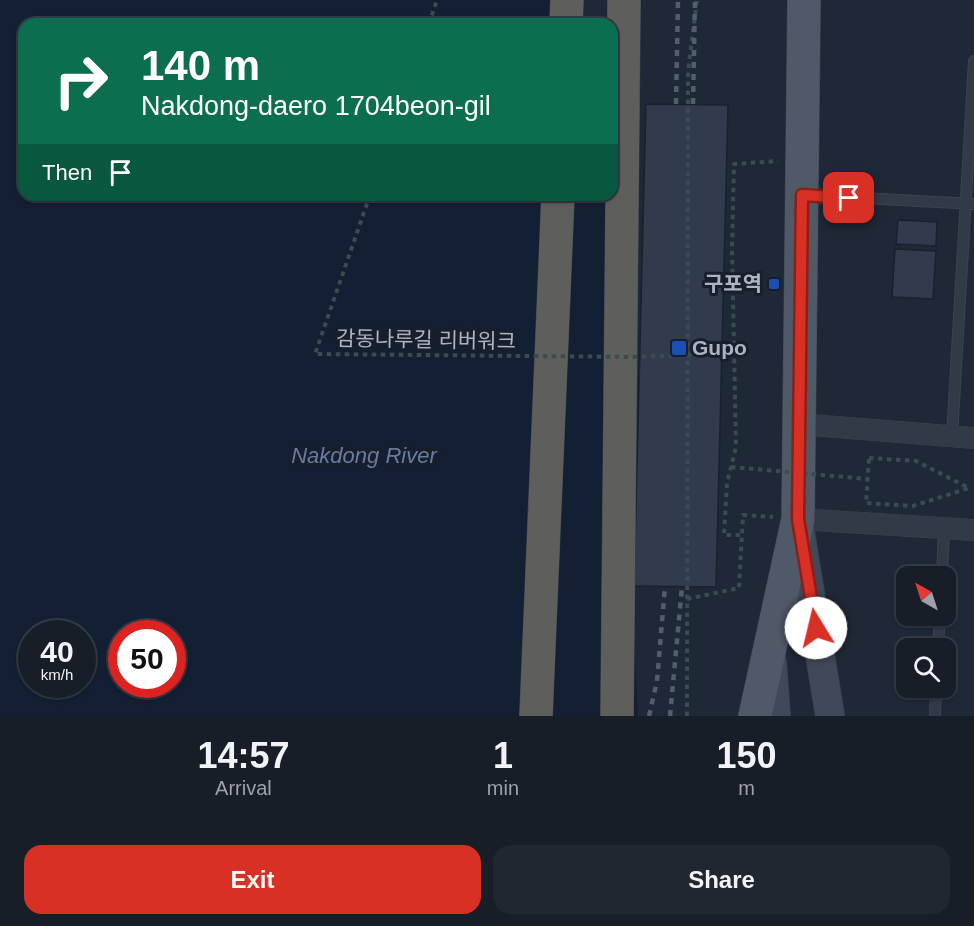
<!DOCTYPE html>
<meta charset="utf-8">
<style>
:root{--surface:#171e28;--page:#202730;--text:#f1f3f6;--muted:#9ea2a8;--line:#363c45;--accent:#d93025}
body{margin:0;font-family:Arial,"Noto Sans KR",sans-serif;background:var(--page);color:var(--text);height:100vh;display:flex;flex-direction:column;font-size:22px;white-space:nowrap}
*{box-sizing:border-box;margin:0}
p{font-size:20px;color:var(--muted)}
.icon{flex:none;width:33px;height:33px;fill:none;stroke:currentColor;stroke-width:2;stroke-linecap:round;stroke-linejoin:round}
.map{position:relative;height:716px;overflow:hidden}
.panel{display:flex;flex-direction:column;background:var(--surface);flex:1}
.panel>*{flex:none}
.top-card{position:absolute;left:18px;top:18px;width:600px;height:183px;border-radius:18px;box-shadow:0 2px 4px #0004,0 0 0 2px var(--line);background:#0b6e4f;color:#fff;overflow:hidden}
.needle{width:39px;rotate:321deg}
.fabs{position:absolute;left:896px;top:566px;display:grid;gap:12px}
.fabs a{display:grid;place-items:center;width:60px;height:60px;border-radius:12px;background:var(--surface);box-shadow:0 2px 4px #0004,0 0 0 2px var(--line);font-size:30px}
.speed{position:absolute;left:18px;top:620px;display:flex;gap:12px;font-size:30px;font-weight:700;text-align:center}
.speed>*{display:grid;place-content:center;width:78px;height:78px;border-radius:50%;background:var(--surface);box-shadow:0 2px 4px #0004,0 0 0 2px var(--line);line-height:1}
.speed small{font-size:15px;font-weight:400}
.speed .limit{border:9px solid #d22;background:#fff;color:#111}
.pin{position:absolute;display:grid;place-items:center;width:51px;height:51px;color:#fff;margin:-26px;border-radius:12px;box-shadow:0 3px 9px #0006}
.me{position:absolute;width:66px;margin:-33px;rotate:351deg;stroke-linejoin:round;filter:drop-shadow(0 0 4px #0008)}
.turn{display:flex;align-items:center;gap:21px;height:126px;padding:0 24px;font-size:27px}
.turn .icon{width:78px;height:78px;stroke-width:2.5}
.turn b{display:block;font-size:42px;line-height:51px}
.then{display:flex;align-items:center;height:57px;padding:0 24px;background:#0003;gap:12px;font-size:22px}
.eta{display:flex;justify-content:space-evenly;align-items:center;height:102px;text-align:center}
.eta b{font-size:36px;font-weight:800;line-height:42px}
.primary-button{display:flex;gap:12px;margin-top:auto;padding:12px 24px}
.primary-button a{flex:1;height:69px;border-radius:18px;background:var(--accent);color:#fff;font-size:24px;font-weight:800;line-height:69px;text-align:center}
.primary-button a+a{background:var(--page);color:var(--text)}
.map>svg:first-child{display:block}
.water{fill:#131f32;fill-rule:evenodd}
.building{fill:#313b4d;stroke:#1a212d;stroke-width:1.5}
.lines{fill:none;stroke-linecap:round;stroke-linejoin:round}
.service-casing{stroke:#3c4350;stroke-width:12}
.minor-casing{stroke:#3c4350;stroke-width:22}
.secondary-casing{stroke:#3c4350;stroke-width:30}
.primary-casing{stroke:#3c4350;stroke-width:34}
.trunk-casing{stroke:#3d4451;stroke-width:34}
.path{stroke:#394d4f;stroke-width:4;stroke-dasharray:4.5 4.5;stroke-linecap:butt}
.service{stroke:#323a46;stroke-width:10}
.minor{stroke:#323a46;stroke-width:21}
.secondary{stroke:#404959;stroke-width:28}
.primary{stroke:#505967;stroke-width:33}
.trunk{stroke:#5e5e5b;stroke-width:33}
.rail{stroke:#545d6e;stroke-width:4.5;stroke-dasharray:6 6;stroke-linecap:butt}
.path-bridge{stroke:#394d4f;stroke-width:4;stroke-dasharray:4.5 4.5;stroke-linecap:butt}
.route-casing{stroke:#8d1f18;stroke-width:15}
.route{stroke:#d93025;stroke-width:10}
.transit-dot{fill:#1a4fb4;stroke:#181f2b;stroke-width:2}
.labels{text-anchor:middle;stroke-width:6;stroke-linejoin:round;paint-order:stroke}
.poi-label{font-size:21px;font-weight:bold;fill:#acb4c3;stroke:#181f2b;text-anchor:end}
.street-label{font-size:21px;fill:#acb4c3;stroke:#181f2b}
.water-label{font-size:22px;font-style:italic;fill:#647ca3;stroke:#181f2b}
</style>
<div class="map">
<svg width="974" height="716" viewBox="0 0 974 716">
<rect width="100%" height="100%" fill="#1f2836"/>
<path class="water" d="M0,0H552L570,24H24V195H611L638,716H0ZM32,633H82V684H32ZM122,633H172V684H122Z"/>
<path class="building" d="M646,104L728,105L716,587L634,586Z
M898,220L937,222L936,246L896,244Z
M895,249L936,251L933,299L892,297Z"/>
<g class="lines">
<defs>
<path id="service" d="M807,195L974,204
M952,436L974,61
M942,576L944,528
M938,648L940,615
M935,716L936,687"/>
<path id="minor" d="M799,424L974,438
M798,519L974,530"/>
<path id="secondary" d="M799,526L830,716
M772,663L776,716"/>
<path id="primary" d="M755,716L798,519L804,0"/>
<path id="trunk" d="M566,24L567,0
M536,716L558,195
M617,716L624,0"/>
</defs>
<use href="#service" class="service-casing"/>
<use href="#minor" class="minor-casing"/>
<use href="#secondary" class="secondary-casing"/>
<use href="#primary" class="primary-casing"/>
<use href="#trunk" class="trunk-casing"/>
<path class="path" d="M429,24L437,0
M869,458L916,461L969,488L913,506L866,503Z
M740,535H724L727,483L736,447L732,248L734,164L778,161
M687,599L739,588L743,515L773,517
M687,716L688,71L697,0"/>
<use href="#service" class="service"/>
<use href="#minor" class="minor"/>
<use href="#secondary" class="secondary"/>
<use href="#primary" class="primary"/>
<use href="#trunk" class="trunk"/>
<path class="rail" d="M676,104L678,0
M693,104L695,0
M649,716L657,681L665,586
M670,716L682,587"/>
<path class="path-bridge" d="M370,195L315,354L633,357L735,353
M731,467L868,479"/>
</g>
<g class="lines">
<defs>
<path id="route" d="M816,628L798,519L802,195L849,198"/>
</defs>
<use href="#route" class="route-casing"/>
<use href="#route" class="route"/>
</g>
<g class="transit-dot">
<rect x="768" y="278" width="12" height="12" rx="3"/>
<rect x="671" y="340" width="16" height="16" rx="3"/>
</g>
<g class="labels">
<g class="poi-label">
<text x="762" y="291">구포역</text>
<text x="692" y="355" text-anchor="start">Gupo</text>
</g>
<g class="street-label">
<text transform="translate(426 340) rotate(1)" y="7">감동나루길 리버워크</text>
</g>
<g class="water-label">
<text x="364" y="463">Nakdong River</text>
</g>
</g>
</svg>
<div class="fabs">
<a><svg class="needle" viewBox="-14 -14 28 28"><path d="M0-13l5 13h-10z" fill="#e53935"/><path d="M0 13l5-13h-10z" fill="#9ea2a8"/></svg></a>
<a><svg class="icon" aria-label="search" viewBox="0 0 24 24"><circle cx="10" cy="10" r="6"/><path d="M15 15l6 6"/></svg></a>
</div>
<div class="speed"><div>40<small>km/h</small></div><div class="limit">50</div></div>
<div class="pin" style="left:849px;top:198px;background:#d93025"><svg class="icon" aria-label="arrive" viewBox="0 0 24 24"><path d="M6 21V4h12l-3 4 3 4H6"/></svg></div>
<svg class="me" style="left:816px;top:628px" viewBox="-20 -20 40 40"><circle r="19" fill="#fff"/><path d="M0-13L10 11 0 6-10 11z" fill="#d93025"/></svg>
<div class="top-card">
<div class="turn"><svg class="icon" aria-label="right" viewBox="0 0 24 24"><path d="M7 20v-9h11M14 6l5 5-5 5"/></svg><div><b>140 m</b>Nakdong-daero 1704beon-gil</div></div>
<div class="then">Then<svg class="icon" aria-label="arrive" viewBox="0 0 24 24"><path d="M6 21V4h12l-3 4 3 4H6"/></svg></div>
</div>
</div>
<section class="panel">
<div class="eta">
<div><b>14:57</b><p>Arrival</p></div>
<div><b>1</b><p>min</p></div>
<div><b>150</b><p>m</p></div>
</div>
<div class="primary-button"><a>Exit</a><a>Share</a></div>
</section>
